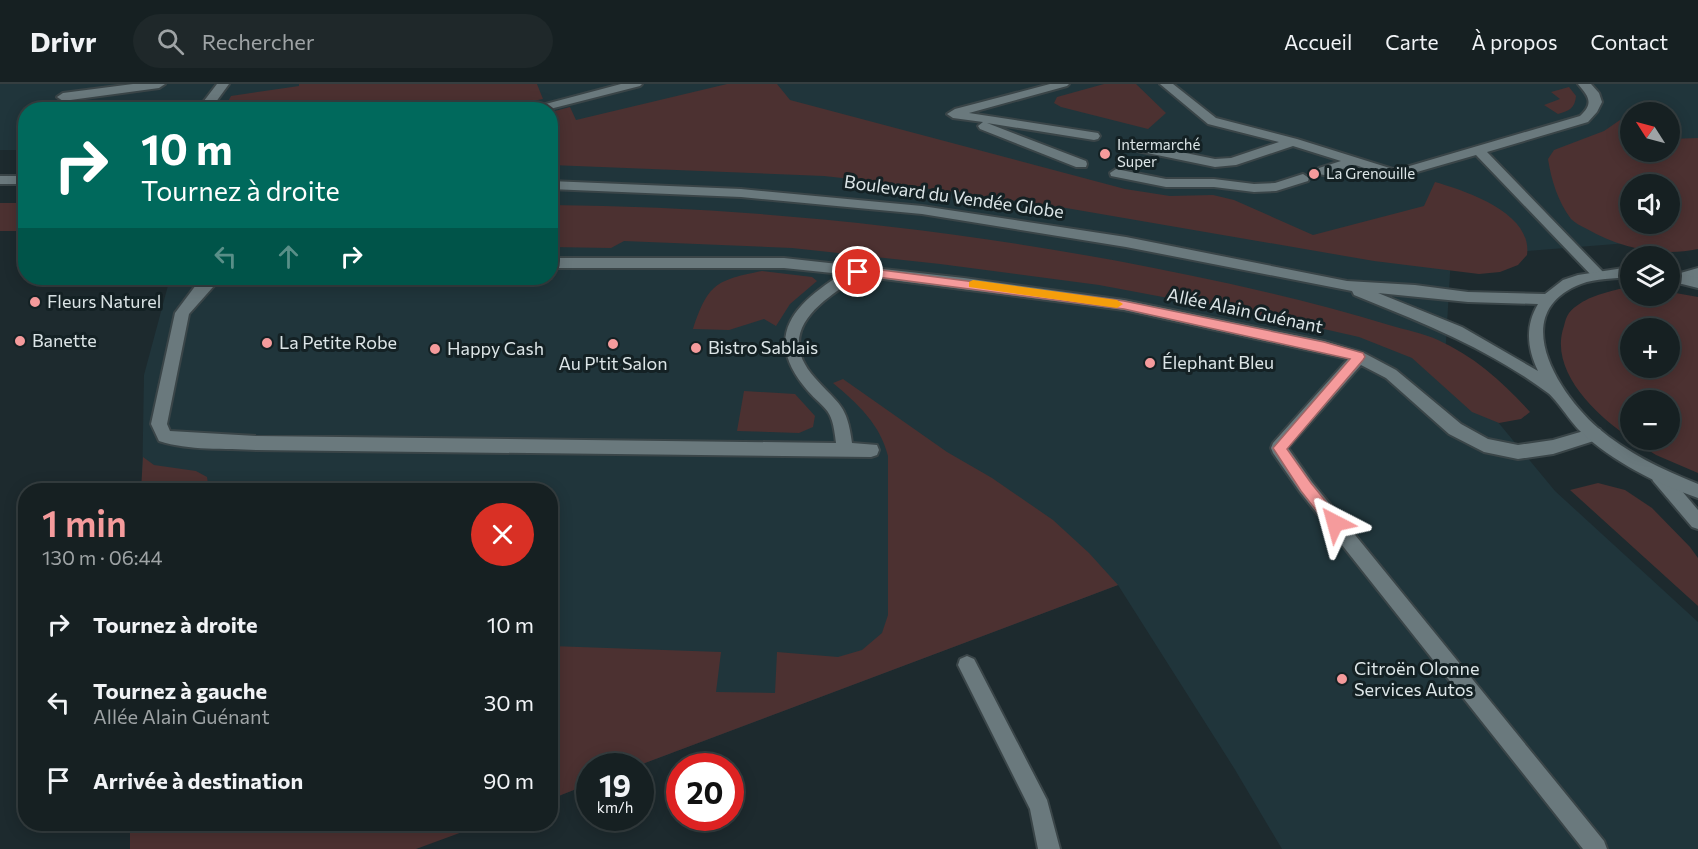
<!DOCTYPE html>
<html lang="fr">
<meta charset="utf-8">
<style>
:root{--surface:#162022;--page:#1f282a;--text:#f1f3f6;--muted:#9ea3a5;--line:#353e40;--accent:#f59b9c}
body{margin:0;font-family:Commissioner,sans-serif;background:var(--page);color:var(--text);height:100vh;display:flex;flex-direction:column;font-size:22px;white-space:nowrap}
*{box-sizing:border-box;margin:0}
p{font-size:20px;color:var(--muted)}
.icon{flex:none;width:33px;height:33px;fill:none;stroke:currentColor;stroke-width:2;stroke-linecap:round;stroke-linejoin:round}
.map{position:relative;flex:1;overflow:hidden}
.sheet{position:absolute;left:18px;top:399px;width:540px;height:348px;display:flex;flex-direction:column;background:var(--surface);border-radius:24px;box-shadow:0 3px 15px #0003,0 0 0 2px var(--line)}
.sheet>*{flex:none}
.banner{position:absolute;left:18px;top:18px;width:540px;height:183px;border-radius:24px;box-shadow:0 3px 15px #0003,0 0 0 2px var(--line);background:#00695c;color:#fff;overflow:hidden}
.needle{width:39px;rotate:306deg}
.buttons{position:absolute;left:1620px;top:18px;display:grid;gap:12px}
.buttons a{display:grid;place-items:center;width:60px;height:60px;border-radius:50%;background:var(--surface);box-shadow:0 3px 15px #0003,0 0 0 2px var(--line);font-size:30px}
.speed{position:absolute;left:576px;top:669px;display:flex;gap:12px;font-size:30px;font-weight:700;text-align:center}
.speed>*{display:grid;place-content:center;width:78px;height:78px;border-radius:50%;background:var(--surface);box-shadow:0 3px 15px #0003,0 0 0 2px var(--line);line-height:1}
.speed small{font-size:15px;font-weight:400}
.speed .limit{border:9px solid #d22;background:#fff;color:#111}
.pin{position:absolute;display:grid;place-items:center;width:51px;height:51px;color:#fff;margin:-26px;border:3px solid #fff;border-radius:50%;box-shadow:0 2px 6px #0007}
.me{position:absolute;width:66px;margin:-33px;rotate:321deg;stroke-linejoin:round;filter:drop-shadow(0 0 4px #0008)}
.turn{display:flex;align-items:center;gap:21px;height:126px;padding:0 24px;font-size:27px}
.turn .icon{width:78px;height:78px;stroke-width:2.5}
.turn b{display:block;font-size:42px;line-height:51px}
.lanes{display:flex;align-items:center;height:57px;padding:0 24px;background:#0003;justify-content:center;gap:30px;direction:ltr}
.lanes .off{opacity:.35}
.round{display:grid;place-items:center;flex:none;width:63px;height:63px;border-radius:32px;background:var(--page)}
.headline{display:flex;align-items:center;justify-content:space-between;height:102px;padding:0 24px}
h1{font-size:36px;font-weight:600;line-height:45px;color:var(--accent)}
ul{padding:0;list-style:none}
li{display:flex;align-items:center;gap:18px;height:78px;padding:0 24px}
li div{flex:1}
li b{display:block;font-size:22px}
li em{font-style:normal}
header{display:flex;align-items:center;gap:36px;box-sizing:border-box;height:84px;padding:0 30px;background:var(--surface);border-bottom:2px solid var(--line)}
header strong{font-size:28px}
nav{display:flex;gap:33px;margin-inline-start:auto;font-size:21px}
.search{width:420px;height:54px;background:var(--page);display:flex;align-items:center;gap:15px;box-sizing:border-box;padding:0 21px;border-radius:33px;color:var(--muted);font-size:22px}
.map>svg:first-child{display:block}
.built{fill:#20353b;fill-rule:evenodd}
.green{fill:#4c3131;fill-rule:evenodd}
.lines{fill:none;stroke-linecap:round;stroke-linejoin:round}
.service-casing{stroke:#3a4548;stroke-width:4}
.minor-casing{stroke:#3a4548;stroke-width:4}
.secondary-casing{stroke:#3a4548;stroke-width:4}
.service{fill:#6a797d;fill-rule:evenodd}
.minor{fill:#6a797d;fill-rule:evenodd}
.secondary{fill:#6a797d;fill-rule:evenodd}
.route{fill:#f59b9c;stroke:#9f6565;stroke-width:1.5}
.slow{fill:#f59e0b}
.poi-dot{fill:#f59b9c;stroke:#142124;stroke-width:2}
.labels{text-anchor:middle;stroke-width:6;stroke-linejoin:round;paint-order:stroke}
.far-poi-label{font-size:15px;fill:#dce5e7;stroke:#142124;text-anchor:start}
.street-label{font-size:18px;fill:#dce5e7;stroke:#142124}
.poi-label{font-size:18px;fill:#dce5e7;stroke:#142124;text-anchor:start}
</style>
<header>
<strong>Drivr</strong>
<div class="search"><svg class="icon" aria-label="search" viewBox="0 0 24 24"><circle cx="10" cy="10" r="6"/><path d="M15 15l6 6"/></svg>Rechercher</div>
<nav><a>Accueil</a><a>Carte</a><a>À propos</a><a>Contact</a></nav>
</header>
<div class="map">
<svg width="1698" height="765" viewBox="0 0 1698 765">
<rect width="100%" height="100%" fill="#1d2a2e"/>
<path class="built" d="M0,0H1698V143L1679,155L1451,173L1445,274L1555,407L1698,538V765H1282L1234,684L1118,501L637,682H590L589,700L551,715L550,406H142L144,291L170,194H550V26H26L25,66H0ZM1630,28H1670V68H1630ZM1630,100H1670V140H1630Z"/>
<path class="green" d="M299,0H537L543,15L488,26L224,25L231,12L299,2Z
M727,0H777L790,16L1125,105L1170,112L1213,111L1234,116L1313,151L1424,122L1435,98C1466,107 1533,129 1527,171L1518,181L1500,188L1479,190L1374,177L1066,124L887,99L824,92L551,81V28L570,23L576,36Z
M1104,0H1136L1166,29L1148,45L1061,23L1054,19L1057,13Z
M1569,3L1576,12C1575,24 1569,27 1558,30L1544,21L1560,15L1551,8Z
M1620,36L1630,43V68H1670V55L1698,54V165C1661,173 1619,164 1587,145C1581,142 1575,139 1571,135C1558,118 1551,95 1548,75L1554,66L1604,47ZM1670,100V140H1630V100Z
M0,119H25V147H0Z
M551,121C778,123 1008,151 1231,200C1284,212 1337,225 1389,241C1405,246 1423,249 1438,256C1474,272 1504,299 1530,328L1521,335L1499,339L1472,328L1412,274L1359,253L1280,235L1099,201L940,180L792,164L624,157L611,164L551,163Z
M762,187L812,193L817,197L790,220L776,242L764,235L729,246L693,245C708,200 716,196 762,187Z
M1619,205H1630V212H1670V208L1698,213V389L1656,371L1632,356H1670V316H1630V354C1597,332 1548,287 1564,242C1565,238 1566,233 1569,229C1582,214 1601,210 1619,205ZM1630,244H1670V284H1630Z
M843,295L947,368L992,394L1053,436L1089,469L1118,501L637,682H590L589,700L551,715V562L721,568L716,608L775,609L777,568L838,573L862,566L882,549L888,531V372C880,340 858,320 833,299Z
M744,307L795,310L815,332L813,343L799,349L737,347Z
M143,373L154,381L196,387L207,393L209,406H141Z
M1598,399L1625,406L1652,424L1690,463L1698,474V522L1570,406Z
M130,740H484L416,765H130Z"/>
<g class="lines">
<defs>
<path id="service" d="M133,0H165L159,4L63,17L57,13L63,9Z
M217,0H229L210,26H197Z
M621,0H642L640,2L546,26H523Z
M1050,0H1069L1067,2L969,29L1098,49L1100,52L1098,55L1094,56L987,39L1086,77L1087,80L1086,83H1076L980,45L978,42L983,38L953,34L947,30L955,25Z
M1160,0H1173L1216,34L1297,55L1396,86L1580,32C1594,19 1589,13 1578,0H1591L1599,9L1602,18L1597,28L1588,38L1487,68L1605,190L1603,193H1593L1476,71L1396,94L1355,81L1324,91L1319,90L1318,87L1319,84L1341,77L1293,62L1236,81L1215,83L1123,64L1121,61L1127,57L1215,75L1231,74L1279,58L1208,40Z
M1116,85L1166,95H1214L1254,100L1275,99L1303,90L1309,94L1308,97L1276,107L1254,108L1214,103H1166L1111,92L1110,89Z
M550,174H784L964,194L1124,216L1324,257L1364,269L1396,286L1461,340L1488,355L1518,361L1553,356L1594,344L1600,345L1602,350L1600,355L1553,370L1518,375L1484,368L1449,350L1386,294L1361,281L1288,364L1312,398L1604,757L1607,765H1583L1300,408L1273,369L1271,364L1273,359L1348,275L1124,226L860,192C822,216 773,247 815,294C839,321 847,320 852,359L877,361L879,366L877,371L871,373L256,366C225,364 189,367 159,357L151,340L175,229L199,197L205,194H221L189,230L167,340L170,347L256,352L836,359C832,319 824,328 803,301C763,250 797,218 842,190L784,184H550Z"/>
<path id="minor" d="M1698,184V194L1682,199L1675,194L1677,190Z
M1659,385L1665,387L1698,426V445L1692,443L1653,397L1651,392L1653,387Z
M967,572L974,575L1047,716L1060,765H1038L1030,725L958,581L960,575Z"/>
<path id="secondary" d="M0,92H26V100H0Z
M550,97L741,105L922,122L1126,153L1347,197L1415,201L1468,208L1545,210L1563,196L1578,191L1630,183V193C1614,195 1596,194 1581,200C1506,229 1559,310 1598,344C1627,369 1663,386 1698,400V414C1655,399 1613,378 1580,347C1570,337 1556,315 1548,309C1489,265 1421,238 1354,211L1352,207L1126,163L922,130L741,113L550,105ZM1378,209L1468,218L1538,220C1525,242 1527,264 1538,287L1462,243Z
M1670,187L1698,194V204L1670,197Z"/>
</defs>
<use href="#service" class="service-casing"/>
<use href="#minor" class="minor-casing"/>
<use href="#secondary" class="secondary-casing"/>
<use href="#service" class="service"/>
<use href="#minor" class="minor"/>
<use href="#secondary" class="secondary"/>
</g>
<path class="route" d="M858,183L1124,217L1324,258L1363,269L1365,273L1363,276L1287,365L1311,399L1340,435L1342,439L1340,444H1330L1301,407L1273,364L1350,275L1124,225L854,190V185Z"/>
<path class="slow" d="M973,196L1117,216L1123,220L1117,224L969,203V198Z"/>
<g class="poi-dot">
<circle cx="1105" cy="70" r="6"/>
<circle cx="1314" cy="90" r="6"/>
<circle cx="35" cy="218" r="6"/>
<circle cx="20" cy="257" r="6"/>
<circle cx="267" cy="259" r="6"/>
<circle cx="613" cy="260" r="6"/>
<circle cx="696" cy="264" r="6"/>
<circle cx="435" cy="265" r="6"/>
<circle cx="1150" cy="279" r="6"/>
<circle cx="1342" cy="595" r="6"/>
</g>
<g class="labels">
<g class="far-poi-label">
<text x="1117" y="66">Intermarché<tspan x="1117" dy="17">Super</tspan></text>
<text x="1326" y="95">La Grenouille</text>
</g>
<g class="street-label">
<text transform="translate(954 113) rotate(8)" y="6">Boulevard du Vendée Globe</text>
<text transform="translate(1245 227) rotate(12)" y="6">Allée Alain Guénant</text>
</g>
<g class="poi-label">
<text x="47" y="224">Fleurs Naturel</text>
<text x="32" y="263">Banette</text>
<text x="279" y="265">La Petite Robe</text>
<text x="708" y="270">Bistro Sablais</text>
<text x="447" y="271">Happy Cash</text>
<text x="1162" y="285">Élephant Bleu</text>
<text x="613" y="286" text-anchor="middle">Au P'tit Salon</text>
<text x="1354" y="591">Citroën Olonne<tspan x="1354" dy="21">Services Autos</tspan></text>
</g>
</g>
</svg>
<div class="buttons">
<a><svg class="needle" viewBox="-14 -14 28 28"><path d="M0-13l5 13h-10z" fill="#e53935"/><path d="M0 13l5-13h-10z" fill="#9ea3a5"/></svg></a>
<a><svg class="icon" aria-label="sound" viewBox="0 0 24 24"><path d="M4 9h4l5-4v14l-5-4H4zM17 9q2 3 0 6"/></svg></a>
<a><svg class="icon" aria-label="layers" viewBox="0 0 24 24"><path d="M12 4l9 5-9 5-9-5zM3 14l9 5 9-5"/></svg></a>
<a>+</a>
<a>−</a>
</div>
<div class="speed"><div>19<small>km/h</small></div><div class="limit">20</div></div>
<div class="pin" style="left:858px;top:188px;background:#d93025"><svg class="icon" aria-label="arrive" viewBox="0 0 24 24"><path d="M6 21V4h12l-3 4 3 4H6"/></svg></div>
<svg class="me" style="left:1335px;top:439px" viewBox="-20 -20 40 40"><path d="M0-17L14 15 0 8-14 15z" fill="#f59b9c" stroke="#fff" stroke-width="4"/></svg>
<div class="banner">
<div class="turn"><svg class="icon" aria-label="right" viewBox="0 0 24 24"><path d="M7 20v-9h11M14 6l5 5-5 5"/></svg><div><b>10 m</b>Tournez à droite</div></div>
<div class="lanes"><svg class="icon off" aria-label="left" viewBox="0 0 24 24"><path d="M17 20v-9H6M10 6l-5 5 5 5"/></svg><svg class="icon off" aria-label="ahead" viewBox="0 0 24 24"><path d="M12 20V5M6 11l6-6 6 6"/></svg><svg class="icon" aria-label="right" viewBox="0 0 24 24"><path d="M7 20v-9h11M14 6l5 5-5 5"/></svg></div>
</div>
<section class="sheet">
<div class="headline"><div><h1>1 min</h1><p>130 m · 06:44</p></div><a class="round" style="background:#d93025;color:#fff"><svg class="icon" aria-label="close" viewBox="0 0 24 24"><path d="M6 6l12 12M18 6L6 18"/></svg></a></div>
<ul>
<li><svg class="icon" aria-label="right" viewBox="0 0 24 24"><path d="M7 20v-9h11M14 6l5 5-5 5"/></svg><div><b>Tournez à droite</b></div><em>10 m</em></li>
<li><svg class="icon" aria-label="left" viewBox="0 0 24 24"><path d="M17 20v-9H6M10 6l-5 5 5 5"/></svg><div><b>Tournez à gauche</b><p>Allée Alain Guénant</p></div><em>30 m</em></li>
<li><svg class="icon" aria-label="arrive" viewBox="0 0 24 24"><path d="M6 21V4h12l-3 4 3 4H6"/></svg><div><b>Arrivée à destination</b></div><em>90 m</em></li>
</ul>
</section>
</div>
